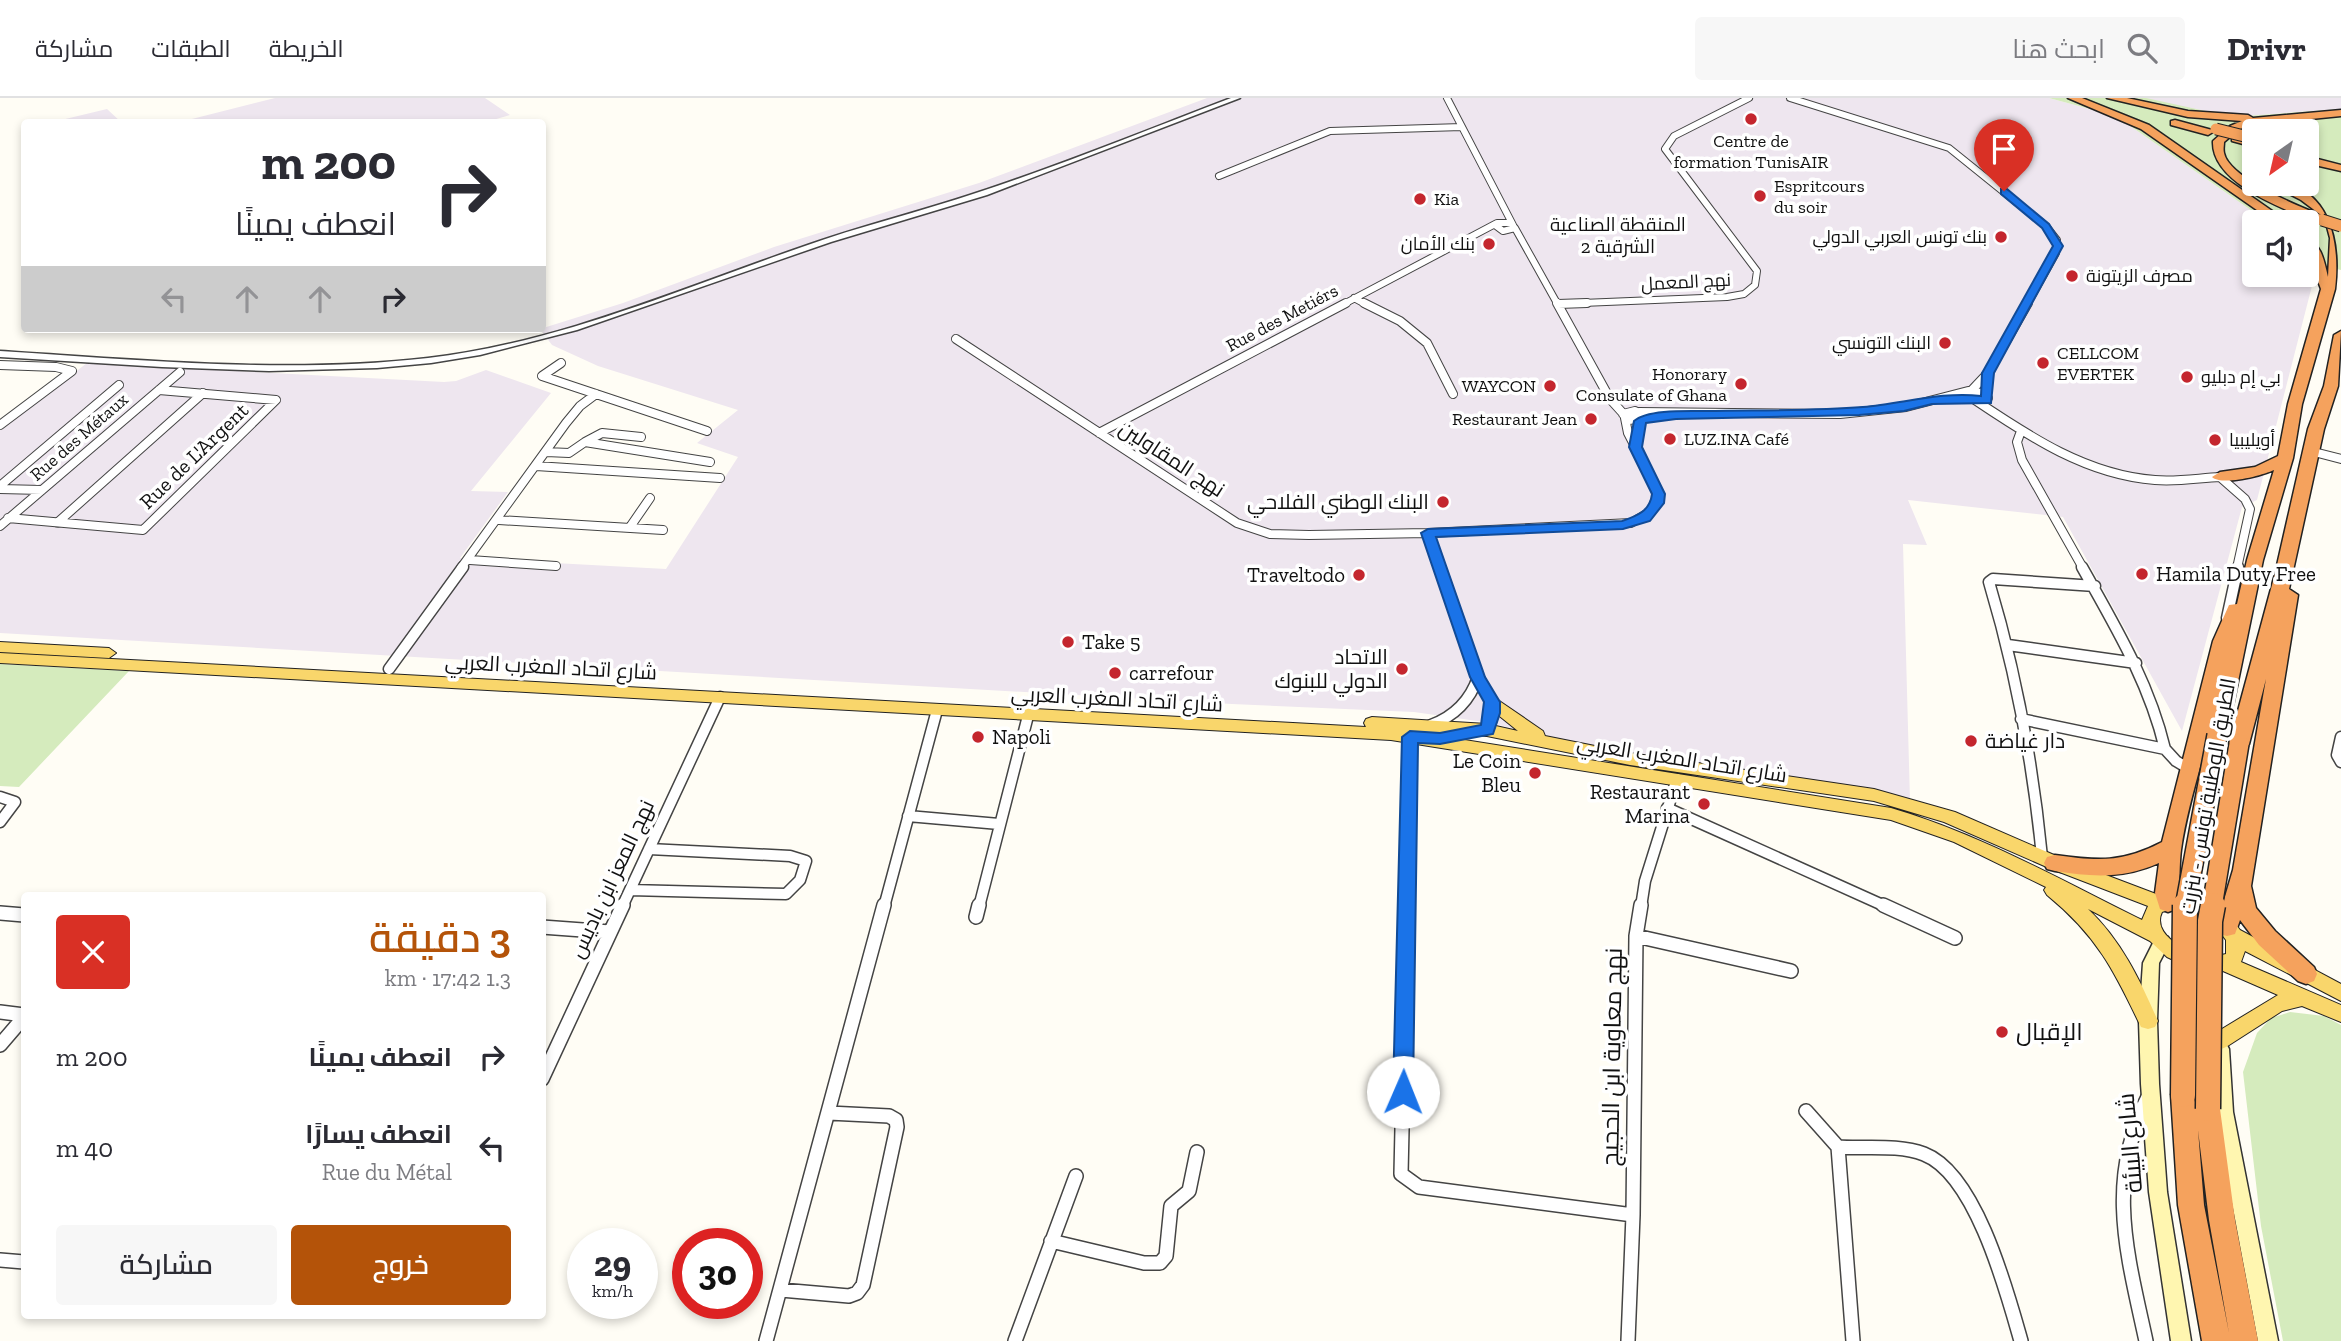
<!DOCTYPE html>
<html lang="ar">
<meta charset="utf-8">
<style>
:root{--surface:#fff;--page:#f7f7f7;--text:#2b2b33;--muted:#7c7c81;--line:#e1e1e2;--accent:#b45309}
body{margin:0;font-family:"Zilla Slab",Cairo,serif;background:var(--page);color:var(--text);direction:rtl;height:100vh;display:flex;flex-direction:column;font-size:26px;white-space:nowrap}
*{box-sizing:border-box;margin:0}
p{font-size:23px;color:var(--muted)}
.icon{flex:none;width:38px;height:38px;fill:none;stroke:currentColor;stroke-width:2;stroke-linecap:round;stroke-linejoin:round}
.map{position:relative;flex:1;overflow:hidden;direction:ltr}
.drawer{position:absolute;left:21px;top:794px;width:525px;height:427px;display:flex;flex-direction:column;background:var(--surface);border-radius:7px;box-shadow:0 4px 10px #0003;direction:rtl}
.drawer>*{flex:none}
.hud{position:absolute;left:21px;top:21px;width:525px;height:214px;border-radius:7px;box-shadow:0 4px 10px #0003;direction:rtl;background:#fff;color:var(--text);overflow:hidden}
.needle{width:46px;rotate:214deg}
.buttons{position:absolute;left:2242px;top:21px;display:grid;gap:14px}
.buttons a{display:grid;place-items:center;width:77px;height:77px;border-radius:7px;background:var(--surface);box-shadow:0 4px 10px #0003;font-size:35px}
.speed{position:absolute;left:567px;top:1130px;display:flex;gap:14px;font-size:35px;font-weight:700;text-align:center}
.speed>*{display:grid;place-content:center;width:91px;height:91px;border-radius:50%;background:var(--surface);box-shadow:0 4px 10px #0003;line-height:1}
.speed small{font-size:18px;font-weight:400}
.speed .limit{border:10px solid #d22;background:#fff;color:#111}
.pin{position:absolute;display:grid;place-items:center;width:60px;height:60px;color:#fff;margin:-72px -30px;border-radius:50% 50% 50% 0;rotate:-45deg;box-shadow:0 0 7px #0007}
.pin .icon{rotate:45deg}
.me{position:absolute;width:77px;margin:-38px;rotate:1deg;stroke-linejoin:round;filter:drop-shadow(0 0 5px #0008)}
.turn{display:flex;align-items:center;gap:24px;height:147px;padding:0 35px;font-size:32px}
.turn .icon{width:91px;height:91px;stroke-width:2.5}
.turn b{display:block;font-size:49px;line-height:60px}
.lanes{display:flex;align-items:center;height:66px;padding:0 35px;background:#0003;justify-content:center;gap:35px;direction:ltr}
.lanes .off{opacity:.35}
.round{display:grid;place-items:center;flex:none;width:74px;height:74px;border-radius:7px;background:var(--page)}
.overview{display:flex;align-items:center;justify-content:space-between;height:119px;padding:0 35px}
h1{font-size:42px;font-weight:600;line-height:52px;color:var(--accent)}
.primary-button{display:flex;gap:14px;margin-top:auto;padding:14px 35px}
.primary-button a{flex:1;height:80px;border-radius:7px;background:var(--accent);color:#fff;font-size:28px;font-weight:600;line-height:80px;text-align:center}
.primary-button a+a{background:var(--page);color:var(--text)}
ul{padding:0;list-style:none}
li{display:flex;align-items:center;gap:21px;height:91px;padding:0 35px}
li div{flex:1}
li b{display:block;font-size:26px}
li em{font-style:normal}
header{display:flex;align-items:center;gap:42px;box-sizing:border-box;height:98px;padding:0 35px;background:var(--surface);border-bottom:2px solid var(--line)}
header strong{font-size:33px}
nav{display:flex;gap:38px;margin-inline-start:auto;font-size:24px}
.search{width:490px;height:63px;background:var(--page);display:flex;align-items:center;gap:18px;box-sizing:border-box;padding:0 24px;border-radius:7px;color:var(--muted);font-size:26px}
.map>svg:first-child{display:block}
.industrial{fill:#eee6ef}
.green{fill:#d5ebbd;fill-rule:evenodd}
.lines{fill:none;stroke-linecap:round;stroke-linejoin:round}
.minor-far3-casing{stroke:#444;stroke-width:8}
.minor-far2-casing{stroke:#444;stroke-width:10}
.minor-far1-casing{stroke:#444;stroke-width:13}
.minor-casing{stroke:#444;stroke-width:16}
.tertiary-casing{stroke:#444;stroke-width:3}
.secondary-casing{stroke:#333;stroke-width:3}
.primary-casing{stroke:#222;stroke-width:2}
.motorway-casing{stroke:#222;stroke-width:3}
.minor-far3{stroke:#fff;stroke-width:6}
.minor-far2{stroke:#fff;stroke-width:8}
.minor-far1{stroke:#fff;stroke-width:10}
.minor{stroke:#fff;stroke-width:13}
.tertiary{fill:#fff;fill-rule:evenodd}
.secondary{fill:#fff6b0;fill-rule:evenodd}
.primary{fill:#f9d66b;fill-rule:evenodd}
.motorway{fill:#f5a25d;fill-rule:evenodd}
.motorway-bridge-far2-casing{stroke:#222;stroke-width:13;stroke-linecap:butt}
.motorway-bridge-far1-casing{stroke:#222;stroke-width:22;stroke-linecap:butt}
.motorway-bridge-casing{stroke:#222;stroke-width:27;stroke-linecap:butt}
.motorway-bridge-far2{stroke:#f5a25d;stroke-width:11}
.motorway-bridge-far1{stroke:#f5a25d;stroke-width:19}
.motorway-bridge{stroke:#f5a25d;stroke-width:24}
.route{fill:#1a73e8;stroke:#114b97;stroke-width:2}
.poi-dot{fill:#c4262e;stroke:#fff;stroke-width:2.5}
.labels{text-anchor:middle;stroke-width:7;stroke-linejoin:round;paint-order:stroke}
.far-poi-label{font-size:18px;fill:#111;stroke:#fff;text-anchor:start}
.far-street-label{font-size:18px;fill:#111;stroke:#fff}
.far-neighbourhood-label{font-size:19px;fill:#111;stroke:#fff}
.street-label{font-size:21px;fill:#111;stroke:#fff}
.poi-label{font-size:21px;fill:#111;stroke:#fff;text-anchor:end}
.near-poi-label{font-size:24px;fill:#111;stroke:#fff;text-anchor:start}
.near-street-label{font-size:24px;fill:#111;stroke:#fff}
</style>
<header>
<strong>Drivr</strong>
<div class="search"><svg class="icon" aria-label="search" viewBox="0 0 24 24"><circle cx="10" cy="10" r="6"/><path d="M15 15l6 6"/></svg>ابحث هنا</div>
<nav><a>الخريطة</a><a>الطبقات</a><a>مشاركة</a></nav>
</header>
<div class="map">
<svg width="2341" height="1243" viewBox="0 0 2341 1243">
<rect width="100%" height="100%" fill="#fffdf5"/>
<path class="industrial" d="M275,0H485L510,17L486,24H180Z
M1207,0H2049L2116,18L2268,124H2254V177H2306L2307,154L2314,160V180L2257,402L2242,409L2182,633L2063,419L1908,402L1927,447L1903,446L1910,703L1872,692L1563,643L1491,625L1414,614L1232,606L0,535V332L87,265L444,284L456,283L486,272L551,295L471,393L508,394L460,460L666,471L738,359L697,345L738,312L598,268L552,247L540,231L623,205L774,149L979,85Z
M2121,0H2341V11L2233,19Z
M107,11L121,24H49L57,23Z"/>
<path class="green" d="M2049,0H2146L2233,19L2341,11V172L2314,166V160L2307,154L2306,124H2268L2116,18ZM2254,33H2306V86H2254Z
M0,566L129,573L19,689L0,688Z
M2290,914L2324,918L2341,927V1243H2283L2261,1128L2243,974L2257,935L2271,920Z"/>
<g class="lines">
<defs>
<path id="minor-far3" d="M1447,0L1513,127
M1790,0L1949,50L2046,128L2057,142L2056,155L2027,207
M1219,78L1330,33L1462,29
M1515,130L1558,207
M1354,200L1367,207
M1558,206L1727,199L1744,196L1755,187L1757,173L1665,51L1674,38L1749,0
M1342,207L1497,125H1511L1515,130L1503,133L1495,127"/>
<path id="minor-far2" d="M1364,205L1400,223L1427,245L1453,296
M1557,205L1610,301L1629,322L1644,320L1635,313L1623,316
M1558,206L1587,205
M956,241L1237,425L1270,436L1309,437L1428,435L1631,425L1650,414L1659,395L1628,335L1625,320
M561,265L542,278L707,333
M0,267L56,269L72,273L0,327
M1971,293L1988,275L2028,205
M1971,293L1985,296L1988,300L1982,303L1970,300L1966,295Z
M1975,302C2030,339 2087,377 2155,382C2177,384 2199,380 2220,379L2245,401L2250,411L2237,470
M1639,314L1840,316L1906,309L1968,293
M2021,333L2017,344L2022,362L2083,470
M1099,335L1346,205
M585,344L602,335L641,339
M1635,349L1640,323
M546,354L569,355L585,344L710,364
M2318,355L2341,361
M536,368L720,380
M0,388L119,287
M0,391L42,392
M8,420L143,432L276,302L159,292
M499,422L663,432
M57,425L203,295
M0,428L180,274
M630,429L650,400
M1428,435L1440,470
M470,462L556,468
M461,470L566,325L580,308L596,296"/>
<path id="minor-far1" d="M1440,469L1478,579L1492,604L1491,623L1487,632
M2227,520L2238,469
M2008,547L2136,565
M389,571L463,469
M2021,621L2165,651C2149,584 2115,528 2082,469
M1431,627C1455,618 1470,603 1478,579
M2341,639L2337,657L2341,664
M2165,651L2176,663L2191,672
M0,699L15,704L0,724
M1667,710L1887,809
M908,718L999,726
M2042,759C2033,666 2016,574 1989,484L1993,481L2095,488
M630,792L786,796L800,782L806,763L790,758L649,751
M622,809L720,599
M884,809L937,612
M979,809L1031,606
M1406,809L1410,639
M1641,809L1645,783L1677,681"/>
<path id="minor" d="M1407,807L1401,1076L1419,1089L1633,1117
M1883,807L1955,840
M0,815L24,817
M976,819L979,807
M542,829L610,834
M1636,838L1791,873
M0,914L24,917
M0,947L24,919
M542,981L623,807
M1806,1013L1838,1049L1853,1243
M1838,1049C1865,1051 1898,1046 1924,1056C1976,1076 2007,1194 2021,1243
M1051,1143L1144,1165H1160L1166,1158L1171,1108L1189,1093L1197,1054
M0,1162L24,1164
M781,1192L849,1198L857,1195L863,1187L897,1029L896,1022L889,1018L829,1015
M766,1243L884,807
M1015,1243L1076,1078
M1628,1243L1633,1117L1636,838L1641,807
M2146,1243C2127,1155 2105,1082 2149,997"/>
<path id="tertiary" d="M1231,0H1240L987,97L831,144L577,232L480,257L431,265L377,270L269,273L162,269L0,259V253C142,262 286,276 428,260C558,245 680,191 802,149C860,128 920,114 979,94C1064,66 1147,32 1231,0Z"/>
<path id="secondary" d="M2162,837L2168,839L2170,844L2159,865L2157,923L2159,986L2167,1094L2191,1243H2171L2149,1094L2141,986L2139,923L2143,865L2156,839Z
M2220,943L2226,945L2229,951L2233,1014L2278,1243H2258L2215,1014L2211,951L2214,945Z"/>
<path id="primary" d="M0,544L109,550L116,555L109,560L0,554Z
M0,555L1366,629L1364,625L1366,621L1372,619L1487,626L1518,633L1487,608L1484,604L1487,600L1492,598L1543,633L1545,638L1630,655L1874,691L1955,714L2061,760L2164,799H2179L2211,809L2234,824L2240,832L2341,886V903L2245,853L2241,864L2341,907V924L2302,908L2282,913L2226,949L2219,952L2212,949L2209,943L2212,937L2278,897L2223,873H2205L2182,866L2167,859L2150,843L2088,811C2121,842 2140,882 2158,923L2155,929L2148,931L2141,929C2114,872 2097,838 2047,797L2044,792L2046,789L1954,744L1891,722L1391,642L0,565ZM1408,633L1487,638L1630,667L1874,703L1944,724L2049,770L2148,808L2142,822C2059,781 1980,736 1891,710ZM2168,812C2190,814 2213,823 2226,842V856C2204,863 2149,842 2162,814Z"/>
<path id="motorway" d="M2068,0H2082L2149,27L2288,124H2274L2141,31Z
M2107,0H2127L2188,13L2248,17L2253,20L2341,12V18L2250,27L2238,32L2224,44C2224,48 2223,51 2224,55C2229,80 2298,108 2321,117L2301,102L2270,86C2328,83 2341,142 2335,191L2302,306L2293,360L2263,462L2227,637L2224,642L2217,644L2208,638C2199,676 2186,714 2181,752C2179,765 2180,802 2176,811L2168,814L2160,811L2155,795L2159,765C2123,781 2093,779 2055,773L2047,771L2044,765L2047,759L2055,757C2098,763 2122,765 2162,744L2213,543L2229,507L2237,506L2247,462L2274,372C2261,378 2222,388 2212,379L2220,374L2255,369L2278,358L2288,306L2321,191L2306,151V139C2322,147 2324,163 2328,179L2330,140L2326,125H2318C2284,111 2211,85 2213,43L2230,28L2242,23L2188,19Z
M2175,22L2212,32L2213,34L2208,37L2171,27V23Z
M2236,38L2254,43V49L2232,43V39Z
M2306,58L2341,67V73L2306,65Z
M2341,233L2338,288L2324,331L2289,491L2298,497L2251,788L2256,810L2275,833L2314,869L2317,876L2314,883L2306,886L2298,883L2259,847L2240,822L2235,836L2227,838L2219,836L2216,829L2233,772L2266,581L2249,646L2246,651L2239,653L2232,651L2229,646L2275,476L2308,331L2324,288L2334,237Z
M2183,986L2192,989L2196,1009L2199,1003L2208,999L2217,1003L2220,1011L2235,1122L2258,1243H2202L2178,1107L2171,997L2174,989ZM2198,1032L2209,1122L2229,1235L2204,1107Z"/>
</defs>
<use href="#minor-far3" class="minor-far3-casing"/>
<use href="#minor-far2" class="minor-far2-casing"/>
<use href="#minor-far1" class="minor-far1-casing"/>
<use href="#minor" class="minor-casing"/>
<use href="#tertiary" class="tertiary-casing"/>
<use href="#secondary" class="secondary-casing"/>
<use href="#primary" class="primary-casing"/>
<use href="#motorway" class="motorway-casing"/>
<use href="#minor-far3" class="minor-far3"/>
<use href="#minor-far2" class="minor-far2"/>
<use href="#minor-far1" class="minor-far1"/>
<use href="#minor" class="minor"/>
<use href="#tertiary" class="tertiary"/>
<use href="#secondary" class="secondary"/>
<use href="#primary" class="primary"/>
<use href="#motorway" class="motorway"/>
<defs>
<path id="motorway-bridge-far2" d="M2216,31L2244,38
M2322,122L2341,128"/>
<path id="motorway-bridge-far1" d="M2185,809L2217,637
M2212,809L2239,646"/>
<path id="motorway-bridge" d="M2183,997L2185,807
M2208,1011L2210,823L2213,807"/>
</defs>
<use href="#motorway-bridge-far2" class="motorway-bridge-far2-casing"/>
<use href="#motorway-bridge-far1" class="motorway-bridge-far1-casing"/>
<use href="#motorway-bridge" class="motorway-bridge-casing"/>
<use href="#motorway-bridge-far2" class="motorway-bridge-far2"/>
<use href="#motorway-bridge-far1" class="motorway-bridge-far1"/>
<use href="#motorway-bridge" class="motorway-bridge"/>
</g>
<path class="route" d="M2001,91H2007L2049,126L2063,148L1994,275L1991,305L1932,306L1904,313L1859,317L1676,321L1646,325L1642,349L1665,396L1664,405L1650,423L1623,431L1436,439L1485,579L1500,604V615L1493,636L1440,646L1418,645L1413,994L1410,1000L1403,1003L1396,1000L1393,994L1402,639L1410,633L1440,635L1481,627L1484,604L1470,579L1421,435L1428,431L1622,423C1637,418 1650,413 1652,396L1629,349L1634,323C1647,311 1689,313 1707,313C1759,312 1812,313 1863,309C1902,306 1942,293 1981,298L1982,275L2053,148L2042,130L2001,96Z"/>
<g class="poi-dot">
<circle cx="1751" cy="21" r="7"/>
<circle cx="1760" cy="98" r="7"/>
<circle cx="1420" cy="101" r="7"/>
<circle cx="2001" cy="139" r="7"/>
<circle cx="1489" cy="146" r="7"/>
<circle cx="2072" cy="178" r="7"/>
<circle cx="1945" cy="245" r="7"/>
<circle cx="2043" cy="265" r="7"/>
<circle cx="2187" cy="279" r="7"/>
<circle cx="1741" cy="286" r="7"/>
<circle cx="1550" cy="288" r="7"/>
<circle cx="1591" cy="321" r="7"/>
<circle cx="1670" cy="341" r="7"/>
<circle cx="2215" cy="342" r="7"/>
<circle cx="1443" cy="404" r="7"/>
<circle cx="2142" cy="476" r="7"/>
<circle cx="1359" cy="477" r="7"/>
<circle cx="1068" cy="544" r="7"/>
<circle cx="1402" cy="571" r="7"/>
<circle cx="1115" cy="575" r="7"/>
<circle cx="978" cy="639" r="7"/>
<circle cx="1971" cy="643" r="7"/>
<circle cx="1535" cy="675" r="7"/>
<circle cx="1704" cy="706" r="7"/>
<circle cx="2002" cy="934" r="7"/>
</g>
<g class="labels">
<g class="far-poi-label">
<text x="1751" y="49" text-anchor="middle">Centre de<tspan x="1751" dy="21">formation TunisAIR</tspan></text>
<text x="1774" y="94">Espritcours<tspan x="1774" dy="21">du soir</tspan></text>
<text x="1434" y="107">Kia</text>
<text x="1987" y="145" text-anchor="end">بنك تونس العربي الدولي</text>
<text x="1475" y="152" text-anchor="end">بنك الأمان</text>
<text x="2086" y="184">مصرف الزيتونة</text>
<text x="1931" y="251" text-anchor="end">البنك التونسي</text>
<text x="2057" y="261">CELLCOM<tspan x="2057" dy="21">EVERTEK</tspan></text>
<text x="1727" y="282" text-anchor="end">Honorary<tspan x="1727" dy="21">Consulate of Ghana</tspan></text>
<text x="2201" y="285">بي إم دبليو</text>
<text x="1536" y="294" text-anchor="end">WAYCON</text>
<text x="1577" y="327" text-anchor="end">Restaurant Jean</text>
<text x="1684" y="347">LUZ.INA Café</text>
<text x="2229" y="348">أويليبيا</text>
</g>
<g class="far-street-label">
<text transform="translate(1686 184) rotate(-3)" y="6">نهج المعمل</text>
<text transform="translate(1282 220) rotate(-28)" y="6">Rue des Metiérs</text>
<text transform="translate(79 339) rotate(-41)" y="6">Rue des Métaux</text>
</g>
<g class="far-neighbourhood-label">
<text x="1618" y="133">المنقطة الصناعية<tspan x="1618" dy="22">الشرقية 2</tspan></text>
</g>
<g class="street-label">
<text transform="translate(194 358) rotate(-44)" y="7">Rue de L'Argent</text>
<text transform="translate(1172 361) rotate(33)" y="7">نهج المقاولين</text>
<text transform="translate(551 569) rotate(3)" y="7">شارع اتحاد المغرب العربي</text>
<text transform="translate(1117 601) rotate(3)" y="7">شارع اتحاد المغرب العربي</text>
<text transform="translate(1682 661) rotate(9)" y="7">شارع اتحاد المغرب العربي</text>
<text transform="translate(2208 698) rotate(-80)" y="7">الطريق الوطنية تونس - بنزرت</text>
<text transform="translate(612 781) rotate(-65)" y="7">نهج المعز ابن باديس</text>
</g>
<g class="poi-label">
<text x="1429" y="411">البنك الوطني الفلاحي</text>
<text x="2156" y="483" text-anchor="start">Hamila Duty Free</text>
<text x="1345" y="484">Traveltodo</text>
<text x="1082" y="551" text-anchor="start">Take 5</text>
<text x="1388" y="566">الاتحاد<tspan x="1388" dy="24">الدولي للبنوك</tspan></text>
<text x="1129" y="582" text-anchor="start">carrefour</text>
<text x="992" y="646" text-anchor="start">Napoli</text>
<text x="1985" y="650" text-anchor="start">دار غياضة</text>
<text x="1521" y="670">Le Coin<tspan x="1521" dy="24">Bleu</tspan></text>
<text x="1690" y="701">Restaurant<tspan x="1690" dy="24">Marina</tspan></text>
</g>
<g class="near-poi-label">
<text x="2016" y="942">الإقبال</text>
</g>
<g class="near-street-label">
<text transform="translate(1612 959) rotate(-89)" y="8">نهج معاوية ابن الحجيج</text>
<text transform="translate(2130 1045) rotate(-95)" y="8">شارع البيئة</text>
</g>
</g>
</svg>
<div class="buttons">
<a><svg class="needle" viewBox="-14 -14 28 28"><path d="M0-13l5 13h-10z" fill="#e53935"/><path d="M0 13l5-13h-10z" fill="#7c7c81"/></svg></a>
<a><svg class="icon" aria-label="sound" viewBox="0 0 24 24"><path d="M4 9h4l5-4v14l-5-4H4zM17 9q2 3 0 6"/></svg></a>
</div>
<div class="speed"><div>29<small>km/h</small></div><div class="limit">30</div></div>
<div class="pin" style="left:2004px;top:93px;background:#d93025"><svg class="icon" aria-label="arrive" viewBox="0 0 24 24"><path d="M6 21V4h12l-3 4 3 4H6"/></svg></div>
<svg class="me" style="left:1403px;top:994px" viewBox="-20 -20 40 40"><circle r="19" fill="#fff"/><path d="M0-13L10 11 0 6-10 11z" fill="#1a73e8"/></svg>
<div class="hud">
<div class="turn"><svg class="icon" aria-label="right" viewBox="0 0 24 24"><path d="M7 20v-9h11M14 6l5 5-5 5"/></svg><div><b>200 m</b>انعطف يمينًا</div></div>
<div class="lanes"><svg class="icon off" aria-label="left" viewBox="0 0 24 24"><path d="M17 20v-9H6M10 6l-5 5 5 5"/></svg><svg class="icon off" aria-label="ahead" viewBox="0 0 24 24"><path d="M12 20V5M6 11l6-6 6 6"/></svg><svg class="icon off" aria-label="ahead" viewBox="0 0 24 24"><path d="M12 20V5M6 11l6-6 6 6"/></svg><svg class="icon" aria-label="right" viewBox="0 0 24 24"><path d="M7 20v-9h11M14 6l5 5-5 5"/></svg></div>
</div>
<section class="drawer">
<div class="overview"><div><h1>3 دقيقة</h1><p>1.3 km · 17:42</p></div><a class="round" style="background:#d93025;color:#fff"><svg class="icon" aria-label="close" viewBox="0 0 24 24"><path d="M6 6l12 12M18 6L6 18"/></svg></a></div>
<ul>
<li><svg class="icon" aria-label="right" viewBox="0 0 24 24"><path d="M7 20v-9h11M14 6l5 5-5 5"/></svg><div><b>انعطف يمينًا</b></div><em>200 m</em></li>
<li><svg class="icon" aria-label="left" viewBox="0 0 24 24"><path d="M17 20v-9H6M10 6l-5 5 5 5"/></svg><div><b>انعطف يسارًا</b><p>Rue du Métal</p></div><em>40 m</em></li>
</ul>
<div class="primary-button"><a>خروج</a><a>مشاركة</a></div>
</section>
</div>
